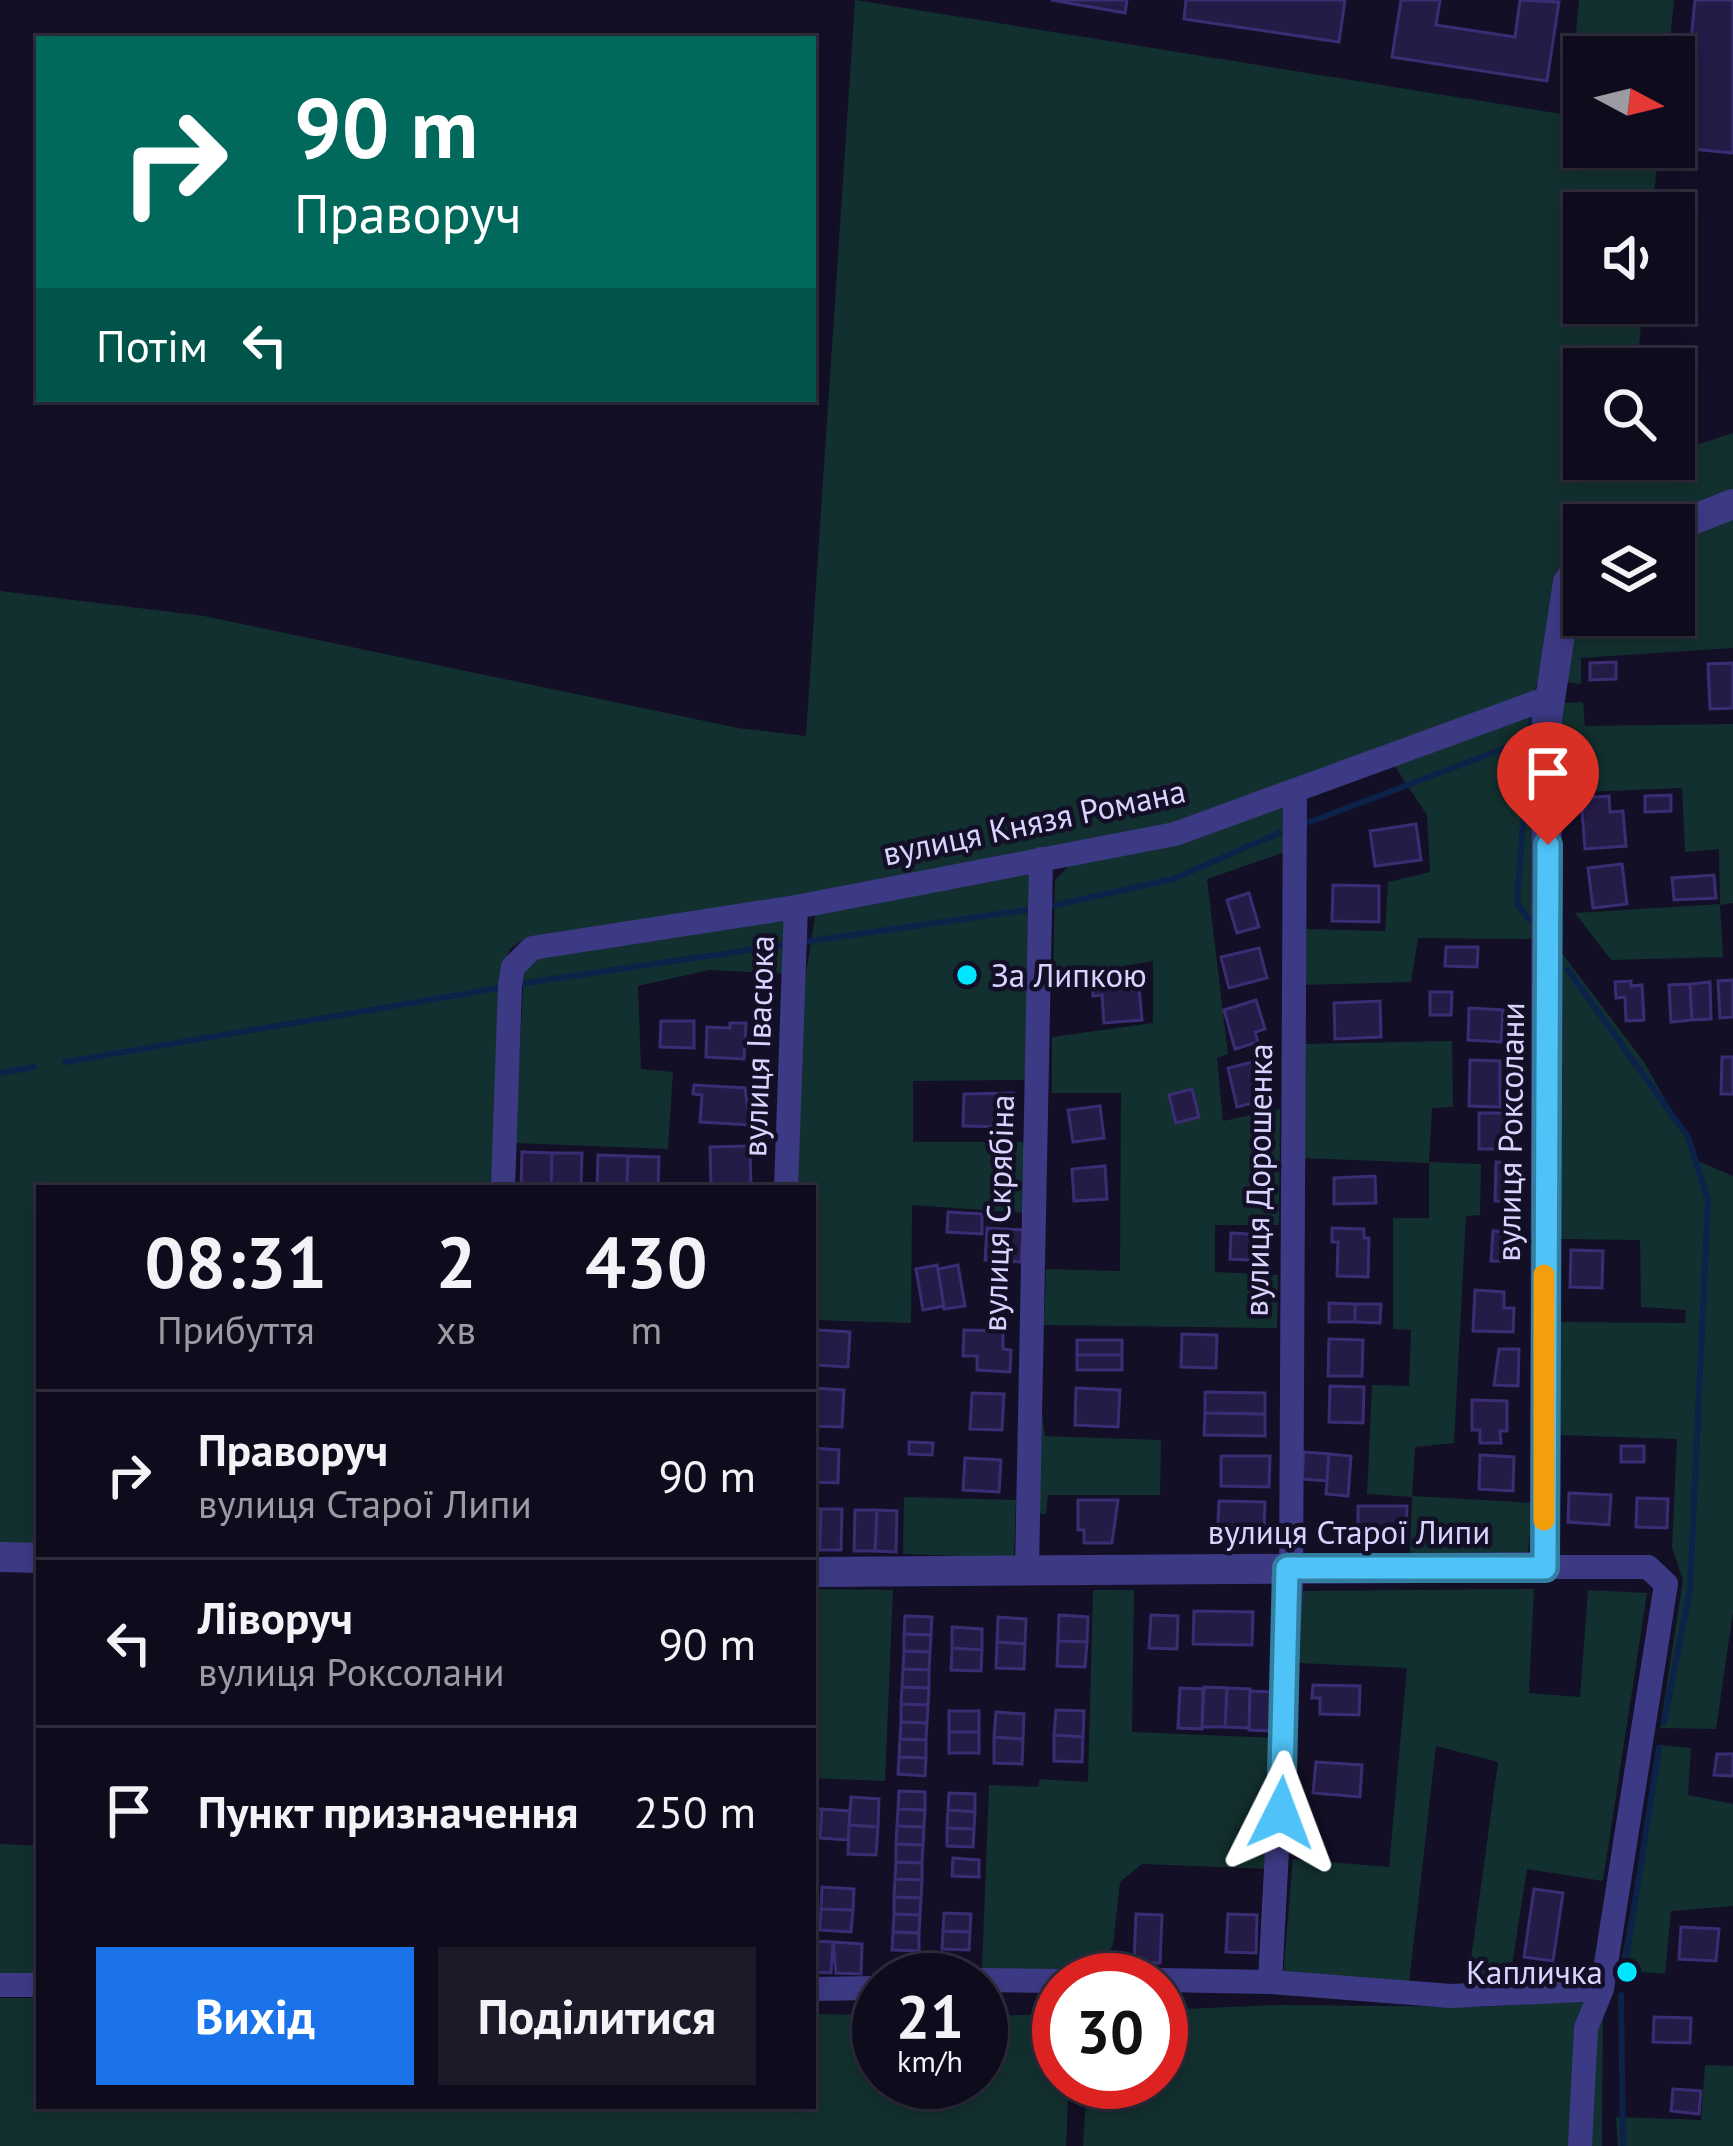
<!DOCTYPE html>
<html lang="uk">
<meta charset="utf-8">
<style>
:root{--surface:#0e0b1c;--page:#1c1929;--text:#f1f3f6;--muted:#9b9ba3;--line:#2e2b3b;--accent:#1a73e8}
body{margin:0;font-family:"PT Sans",sans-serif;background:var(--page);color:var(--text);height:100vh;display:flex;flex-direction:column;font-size:45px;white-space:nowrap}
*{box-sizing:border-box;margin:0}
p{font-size:39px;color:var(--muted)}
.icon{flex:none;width:66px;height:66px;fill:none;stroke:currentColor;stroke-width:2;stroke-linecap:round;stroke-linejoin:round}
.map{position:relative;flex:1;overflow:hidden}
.sheet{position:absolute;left:36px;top:1185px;width:780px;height:924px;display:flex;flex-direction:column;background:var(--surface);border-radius:0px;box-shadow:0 6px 18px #0003,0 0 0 3px var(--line)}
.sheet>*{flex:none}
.banner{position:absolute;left:36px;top:36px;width:780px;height:366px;border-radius:0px;box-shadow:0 6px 18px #0003,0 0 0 3px var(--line);background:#00695c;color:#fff;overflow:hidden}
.needle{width:78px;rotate:97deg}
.buttons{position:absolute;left:1563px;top:36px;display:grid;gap:24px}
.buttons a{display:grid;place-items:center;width:132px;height:132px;border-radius:0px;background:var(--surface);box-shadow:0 6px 18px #0003,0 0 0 3px var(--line);font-size:60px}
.speed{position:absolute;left:852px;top:1953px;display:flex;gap:24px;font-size:60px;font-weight:700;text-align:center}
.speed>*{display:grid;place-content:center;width:156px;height:156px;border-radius:50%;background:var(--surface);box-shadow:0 6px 18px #0003,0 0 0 3px var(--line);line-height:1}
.speed small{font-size:30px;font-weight:400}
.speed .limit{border:18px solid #d22;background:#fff;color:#111}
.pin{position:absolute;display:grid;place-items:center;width:102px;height:102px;color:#fff;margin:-123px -51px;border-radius:50% 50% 50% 0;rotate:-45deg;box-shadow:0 0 12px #0007}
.pin .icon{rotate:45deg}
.me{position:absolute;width:132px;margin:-66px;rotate:3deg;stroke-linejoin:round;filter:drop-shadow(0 0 9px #0008)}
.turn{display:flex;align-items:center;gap:42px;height:252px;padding:0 60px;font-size:54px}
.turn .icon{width:156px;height:156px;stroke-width:2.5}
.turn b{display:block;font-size:84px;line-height:102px}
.then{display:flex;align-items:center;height:114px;padding:0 60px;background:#0003;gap:24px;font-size:45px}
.eta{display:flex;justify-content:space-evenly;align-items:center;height:204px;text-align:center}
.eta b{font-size:72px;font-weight:700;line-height:84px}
.action{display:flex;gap:24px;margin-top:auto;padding:24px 60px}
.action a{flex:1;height:138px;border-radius:0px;background:var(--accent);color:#fff;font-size:48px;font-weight:700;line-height:138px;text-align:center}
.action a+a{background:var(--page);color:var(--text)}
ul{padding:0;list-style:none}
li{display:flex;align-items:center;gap:36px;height:168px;padding:0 60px;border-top:3px solid var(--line)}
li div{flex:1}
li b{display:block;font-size:45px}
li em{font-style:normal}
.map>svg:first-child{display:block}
.green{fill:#12302f}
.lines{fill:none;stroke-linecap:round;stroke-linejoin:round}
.stream{stroke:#0c2248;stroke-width:6}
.building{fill:#241b47;stroke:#3b2d73;stroke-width:3}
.minor{stroke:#3d3a85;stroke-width:24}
.tertiary{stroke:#3d3a85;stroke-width:30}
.route-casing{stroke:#337fa1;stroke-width:30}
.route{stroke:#4fc3f7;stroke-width:21}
.slow{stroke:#f59e0b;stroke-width:21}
.poi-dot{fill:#00e5ff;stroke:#130f26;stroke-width:4.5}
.labels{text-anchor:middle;stroke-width:9;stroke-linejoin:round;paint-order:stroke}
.street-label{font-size:33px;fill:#d9d4ff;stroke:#130f26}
.poi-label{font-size:33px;fill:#d9d4ff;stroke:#130f26;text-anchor:start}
</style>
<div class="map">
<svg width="1733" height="2146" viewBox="0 0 1733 2146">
<rect width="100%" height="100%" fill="#130f26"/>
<path class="green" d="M855,0L1568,115L1579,0H1674L1668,57H1584V147H1659L1652,213H1584V303H1643L1637,369H1584V459H1628V467L1674,459V452L1733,433V495L1654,525H1584V553L1534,691L1248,801L1165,827L624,929L525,938L510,949L502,969L493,1188H39V1547L0,1546V591L204,616L738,728L806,736Z
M1733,517V648L1581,658V684L1565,682L1578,586L1584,579V615H1674V539Z
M1583,702L1585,726L1733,724V903L1720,905L1723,957L1611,960L1575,913L1720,904L1719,849L1685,852L1682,788L1559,793L1562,703Z
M1534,715L1538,939L1418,938L1411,982L1304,985L1306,929L1385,931L1388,882L1430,872L1427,815L1394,765Z
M1279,806L1286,808L1288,851L1207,879L1228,1054L1217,1058L1223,1121L1280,1109L1279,1225H1215V1272L1278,1275L1277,1328L1044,1325L1046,1269L1120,1271L1121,1093H1052V1037L1153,1023V961L1053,978L1055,880L1073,862Z
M1029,873L1025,1080L913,1081V1142H1025L1026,1213L912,1205L911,1323L813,1320V1188H795L802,998L816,911Z
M787,918L786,974L709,970L638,986L641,1069L673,1072L668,1149L515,1143L524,969L544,954Z
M1561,952L1644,1062L1700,1162L1733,1176V1612L1716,1729L1660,1728L1683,1580L1672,1547L1677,1439L1558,1435L1561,1322L1685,1323L1686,1310L1641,1307L1640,1240L1560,1239Z
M1452,1041L1453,1107L1432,1108L1429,1162L1481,1164L1480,1215L1466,1216L1454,1443L1415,1447L1412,1496L1533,1503L1528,1553L1410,1557L1412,1497L1367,1494L1372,1385L1409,1386L1411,1330L1393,1329V1218H1429V1163L1301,1158L1303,1044Z
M1042,1414L1045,1436L1161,1440L1160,1495H1048L1046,1514H1039Z
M904,1497L1016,1500L1014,1558L903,1554Z
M813,1589L893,1590L885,1781L813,1778Z
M1534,1589L1529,1693L1580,1697L1588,1590L1647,1593L1603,1881L1527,1869L1510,1978L1467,1988L1498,1762L1436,1746L1409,1984L1283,1977L1293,1859L1389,1867L1407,1668L1299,1663L1302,1591Z
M1093,1590H1134L1132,1732L1279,1738L1271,1869L1142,1864L1120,1882L1113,1945L1098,1969L982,1970L989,1785L1038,1787L1040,1779L1088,1782Z
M1660,1745L1691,1748L1688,1795L1733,1804V1906L1671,1911L1665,1974L1620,1970Z
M0,1844L39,1846V1976H0Z
M0,1998H39V2106H813V2014L879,2015V2082H981V2016L1059,2014V2082H1069L1066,2146H0Z
M1603,1999L1602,2146H1083L1087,2082H1161V2010L1279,2005L1484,2007Z
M1705,2065L1733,2066V2146H1618L1616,2117L1701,2120Z"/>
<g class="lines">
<path class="stream" d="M1310,822L1529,739
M1047,907L1173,879L1279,833
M1529,919L1517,903L1531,716
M803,942L1034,909
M1568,970L1688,1137L1708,1200L1690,1589L1664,1723
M518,984L790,944
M65,1062L505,987
M0,1073L34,1067
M1623,1979L1659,1748
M1621,1995L1623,2146"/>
</g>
<path class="building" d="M1051,0H1127L1125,13Z
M1186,0H1345L1339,42L1184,19Z
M1401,0H1440L1436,25L1515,37L1520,0L1559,2L1547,81L1392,57Z
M1695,0H1733V153L1680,148Z
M1616,662V679L1590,680V663Z
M1733,663V708L1710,709L1708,664Z
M1671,795V811L1645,812V796Z
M1609,796L1610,812L1623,811L1626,846L1585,849L1581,798Z
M1416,824L1421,860L1375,866L1370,831Z
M1622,864L1627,904L1593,908L1588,868Z
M1714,875L1716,898L1674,900L1672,878Z
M1333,885L1379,886V922L1332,921Z
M1249,893L1259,927L1237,933L1227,900Z
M1446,947H1478L1477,967L1445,966Z
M1259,948L1267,978L1229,988L1221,957Z
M1128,979L1129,989L1139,988L1142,1020L1104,1023L1102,995L1093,996L1092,982Z
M1733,980V1017L1720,1018L1718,981Z
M1631,981V986L1642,985L1644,1020L1626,1021L1625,997L1616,998L1615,982Z
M1710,982L1711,1019L1692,1020L1690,984Z
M1690,984L1692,1020L1671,1022L1669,985Z
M1430,992H1452L1451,1015H1430Z
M1256,1000L1265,1029L1255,1032L1258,1042L1235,1049L1224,1010Z
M1380,1001L1381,1037L1335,1039L1334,1003Z
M1469,1008L1503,1010L1501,1042L1468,1040Z
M661,1021H694V1048L660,1047Z
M730,1023H746L744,1059L706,1057L707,1027L730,1028Z
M1722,1057H1733V1094H1721Z
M1470,1060L1500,1061V1107L1469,1106Z
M1253,1062L1266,1085L1259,1087L1262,1101L1237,1107L1228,1068Z
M694,1085L745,1088L750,1125L700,1122L702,1095L693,1094Z
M1192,1089L1199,1117L1176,1123L1169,1095Z
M1014,1093V1127L963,1126L964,1094Z
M1100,1106L1104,1138L1073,1142L1068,1110Z
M1479,1113H1518V1131H1507V1149H1479Z
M750,1146L751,1188L711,1187L710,1147Z
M522,1152L552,1153L551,1188H521Z
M552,1153H582L581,1188H551Z
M598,1155L628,1156L627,1188H597Z
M628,1156L659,1157L658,1188H627Z
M1496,1162L1523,1163L1522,1201H1495Z
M1105,1166L1107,1199L1074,1201L1072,1169Z
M1375,1176L1376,1203L1334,1204V1178Z
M948,1212L982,1214V1234L947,1232Z
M987,1228L1023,1230L1021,1262L985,1260Z
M1332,1228L1364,1229V1238H1369L1368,1277L1337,1276L1338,1242H1332Z
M1493,1231L1518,1232L1517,1262L1491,1261Z
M1231,1233L1264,1235L1263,1261L1230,1259Z
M1571,1250L1603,1251L1602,1288L1570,1287Z
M937,1265L944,1306L923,1310L916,1269Z
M958,1265L965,1306L944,1309L938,1269Z
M1475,1290L1504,1292V1308H1514L1513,1332L1473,1331Z
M1329,1303L1355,1304V1322H1329Z
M1355,1304H1381L1380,1323L1355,1322Z
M817,1330L850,1332L848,1367L815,1365Z
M964,1330L1003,1331V1349L1011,1350L1010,1372L977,1370V1356H963Z
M1182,1334L1217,1335L1216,1368L1181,1367Z
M1329,1339L1363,1340L1362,1376H1328Z
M1077,1340H1122V1355H1077Z
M1499,1349H1519L1518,1386L1494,1385Z
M1077,1355H1122V1370H1077Z
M1330,1386L1364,1387L1363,1423L1329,1422Z
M813,1388L844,1390L842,1427L813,1426Z
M1076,1388L1120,1390L1118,1427L1075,1425Z
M1205,1392L1265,1393V1414L1205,1413Z
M972,1393L1004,1394L1002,1430L970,1429Z
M1472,1400L1507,1401V1431H1500L1501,1443H1480V1430H1472Z
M1205,1413L1265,1414V1436L1204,1435Z
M909,1442L933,1443L932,1455L909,1454Z
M1621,1446H1644V1462H1621Z
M813,1448L839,1450L838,1483L813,1482Z
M1304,1452L1329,1454L1327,1481L1302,1479Z
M1329,1454L1351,1456L1348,1496L1326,1494Z
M1480,1455L1514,1457L1513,1491L1479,1489Z
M1221,1456H1270L1269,1487L1221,1486Z
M965,1458L1001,1460L999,1492L963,1490Z
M1569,1493L1611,1495L1609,1525L1568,1522Z
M1637,1498L1668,1499L1667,1528L1636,1527Z
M1078,1500H1118L1112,1543H1084V1530H1078Z
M1219,1501L1265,1502L1264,1529H1255L1254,1542L1217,1541Z
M1358,1506H1407L1406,1537L1358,1536Z
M813,1508L821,1509L820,1550H813Z
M821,1509H842L841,1550H820Z
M855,1510H877L875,1551H854Z
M877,1510L897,1511L896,1552L875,1551Z
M1194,1611L1253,1612L1252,1645L1193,1644Z
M1059,1615L1088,1617L1087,1642L1058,1641Z
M1151,1615L1178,1616L1177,1649L1149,1648Z
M905,1616L932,1617L931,1635L904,1634Z
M998,1617L1026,1619L1025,1644L997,1642Z
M952,1627L982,1629V1650L952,1648Z
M904,1634L931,1635L930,1652L904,1651Z
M1058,1641L1087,1642L1085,1667L1057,1666Z
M997,1642L1025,1644L1024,1669L996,1668Z
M952,1648L982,1650L981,1671L951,1670Z
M904,1651L930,1652L929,1670L903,1669Z
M903,1669L929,1670V1688L902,1687Z
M1313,1685L1360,1686L1359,1715L1320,1714V1698H1312Z
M902,1687L929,1688L928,1705L901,1704Z
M1204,1687L1227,1688L1225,1727H1202Z
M1180,1688L1203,1689L1202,1729L1178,1728Z
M1227,1688L1250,1689L1249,1728L1225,1727Z
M1250,1691L1274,1692L1272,1731L1249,1730Z
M901,1704L928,1705L927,1723L901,1722Z
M1056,1710L1084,1711L1083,1737L1054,1735Z
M949,1711H979V1732H949Z
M996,1712L1024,1714L1023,1739L994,1737Z
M901,1722L927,1723L926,1740L900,1739Z
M949,1732H979V1753H949Z
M1054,1735L1083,1737L1082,1762L1054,1761Z
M994,1737L1023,1739L1022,1764L994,1763Z
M900,1739L926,1740V1758L899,1757Z
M1717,1754H1733V1776L1714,1775Z
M899,1757L926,1758L925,1776L898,1774Z
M1316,1762L1362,1765L1360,1797L1313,1793Z
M899,1791L925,1792V1810L898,1809Z
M949,1793L975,1794V1812L948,1810Z
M851,1797L879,1799L878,1827L849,1825Z
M813,1809H822L820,1838H813Z
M822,1809L850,1811L848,1840L820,1838Z
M898,1809L925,1810L924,1827L897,1826Z
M948,1810L975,1812L974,1829L947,1828Z
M849,1825L878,1827L876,1855L848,1854Z
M897,1826L924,1827L923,1845L896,1844Z
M947,1828L974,1829L973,1847L947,1846Z
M896,1844L923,1845L922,1863L896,1862Z
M953,1858L979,1860V1877L952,1876Z
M896,1862L922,1863V1880L895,1879Z
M895,1879L922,1880L921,1898L894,1897Z
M822,1887L854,1889L853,1910L821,1909Z
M1534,1889L1563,1893L1553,1961L1524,1957Z
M894,1897L921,1898L920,1915L894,1914Z
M821,1909L853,1910L851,1932L820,1930Z
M944,1913L971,1914L970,1932L943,1931Z
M894,1914L920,1915L919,1933L893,1932Z
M1136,1914L1162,1915L1160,1963L1134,1962Z
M1228,1914L1257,1915L1256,1953L1226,1952Z
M1681,1927L1719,1929L1716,1961L1679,1959Z
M943,1931L970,1932L969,1950L942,1949Z
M893,1932L919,1933V1951L892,1950Z
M813,1941L833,1942L831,1973L813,1972Z
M833,1942L862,1944L861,1974L836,1973Z
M1654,2017L1691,2018L1690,2043L1653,2042Z
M1673,2089L1701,2091L1699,2114L1671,2111Z"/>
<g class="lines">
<path class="minor" d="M503,1188L510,986L513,967L532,948L796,907L1175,834L1548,698
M786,1188L796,907
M1545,1567H1648L1666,1584L1602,1989L1586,2028L1580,2146
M1027,1569L1041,859
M981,1980L1059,1981
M1161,1980L1270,1982L1451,1996L1602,1989
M1270,1982L1291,1585L1295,792
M0,1985H39
M813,1989L879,1988"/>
<path class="tertiary" d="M1674,527L1733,504
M0,1557L39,1558
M813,1572L1545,1567L1547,719L1568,582L1584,562"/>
</g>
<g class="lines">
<defs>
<path id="route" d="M1281,1813L1287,1568H1545L1548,845"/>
</defs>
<use href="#route" class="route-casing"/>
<use href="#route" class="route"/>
<path class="slow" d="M1544,1275V1520"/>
</g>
<g class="poi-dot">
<circle cx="967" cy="975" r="12"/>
<circle cx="1627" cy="1972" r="12"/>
</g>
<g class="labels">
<g class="street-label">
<text transform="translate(1034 822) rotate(-12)" y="12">вулиця Князя Романа</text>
<text transform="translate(758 1046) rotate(-88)" y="12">вулиця Івасюка</text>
<text transform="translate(1510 1132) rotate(-89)" y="12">вулиця Роксолани</text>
<text transform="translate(1258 1180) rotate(-89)" y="12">вулиця Дорошенка</text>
<text transform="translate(998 1213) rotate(-88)" y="12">вулиця Скрябіна</text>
<text x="1349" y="1544">вулиця Старої Липи</text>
</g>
<g class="poi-label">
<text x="991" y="987">За Липкою</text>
<text x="1603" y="1984" text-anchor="end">Капличка</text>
</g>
</g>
</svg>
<div class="buttons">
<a><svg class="needle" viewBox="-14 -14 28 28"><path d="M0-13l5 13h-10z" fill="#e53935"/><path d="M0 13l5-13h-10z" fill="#9b9ba3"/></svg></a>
<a><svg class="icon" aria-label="sound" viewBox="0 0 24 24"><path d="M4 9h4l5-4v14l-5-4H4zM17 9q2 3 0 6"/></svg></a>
<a><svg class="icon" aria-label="search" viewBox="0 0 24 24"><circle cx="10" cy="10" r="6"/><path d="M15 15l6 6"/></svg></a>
<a><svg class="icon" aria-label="layers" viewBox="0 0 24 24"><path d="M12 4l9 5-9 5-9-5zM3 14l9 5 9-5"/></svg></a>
</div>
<div class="speed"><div>21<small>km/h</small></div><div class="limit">30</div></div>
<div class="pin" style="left:1548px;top:845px;background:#d93025"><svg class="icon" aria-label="arrive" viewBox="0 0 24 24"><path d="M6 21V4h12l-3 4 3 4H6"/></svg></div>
<svg class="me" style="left:1281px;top:1813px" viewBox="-20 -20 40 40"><path d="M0-17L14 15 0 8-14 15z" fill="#4fc3f7" stroke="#fff" stroke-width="4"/></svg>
<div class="banner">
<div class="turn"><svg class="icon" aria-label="right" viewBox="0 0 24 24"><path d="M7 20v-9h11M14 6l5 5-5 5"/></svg><div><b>90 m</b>Праворуч</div></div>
<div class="then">Потім<svg class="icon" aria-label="left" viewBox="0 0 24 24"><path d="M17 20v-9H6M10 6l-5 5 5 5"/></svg></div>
</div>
<section class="sheet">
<div class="eta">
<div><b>08:31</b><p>Прибуття</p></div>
<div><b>2</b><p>хв</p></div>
<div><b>430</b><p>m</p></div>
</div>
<ul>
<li><svg class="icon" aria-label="right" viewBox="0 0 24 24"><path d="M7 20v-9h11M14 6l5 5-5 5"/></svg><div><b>Праворуч</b><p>вулиця Старої Липи</p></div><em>90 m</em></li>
<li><svg class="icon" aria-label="left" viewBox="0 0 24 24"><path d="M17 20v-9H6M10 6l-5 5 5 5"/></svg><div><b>Ліворуч</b><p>вулиця Роксолани</p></div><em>90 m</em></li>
<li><svg class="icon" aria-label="arrive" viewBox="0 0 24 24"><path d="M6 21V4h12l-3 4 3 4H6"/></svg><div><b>Пункт призначення</b></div><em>250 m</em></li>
</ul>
<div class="action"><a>Вихід</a><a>Поділитися</a></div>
</section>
</div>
